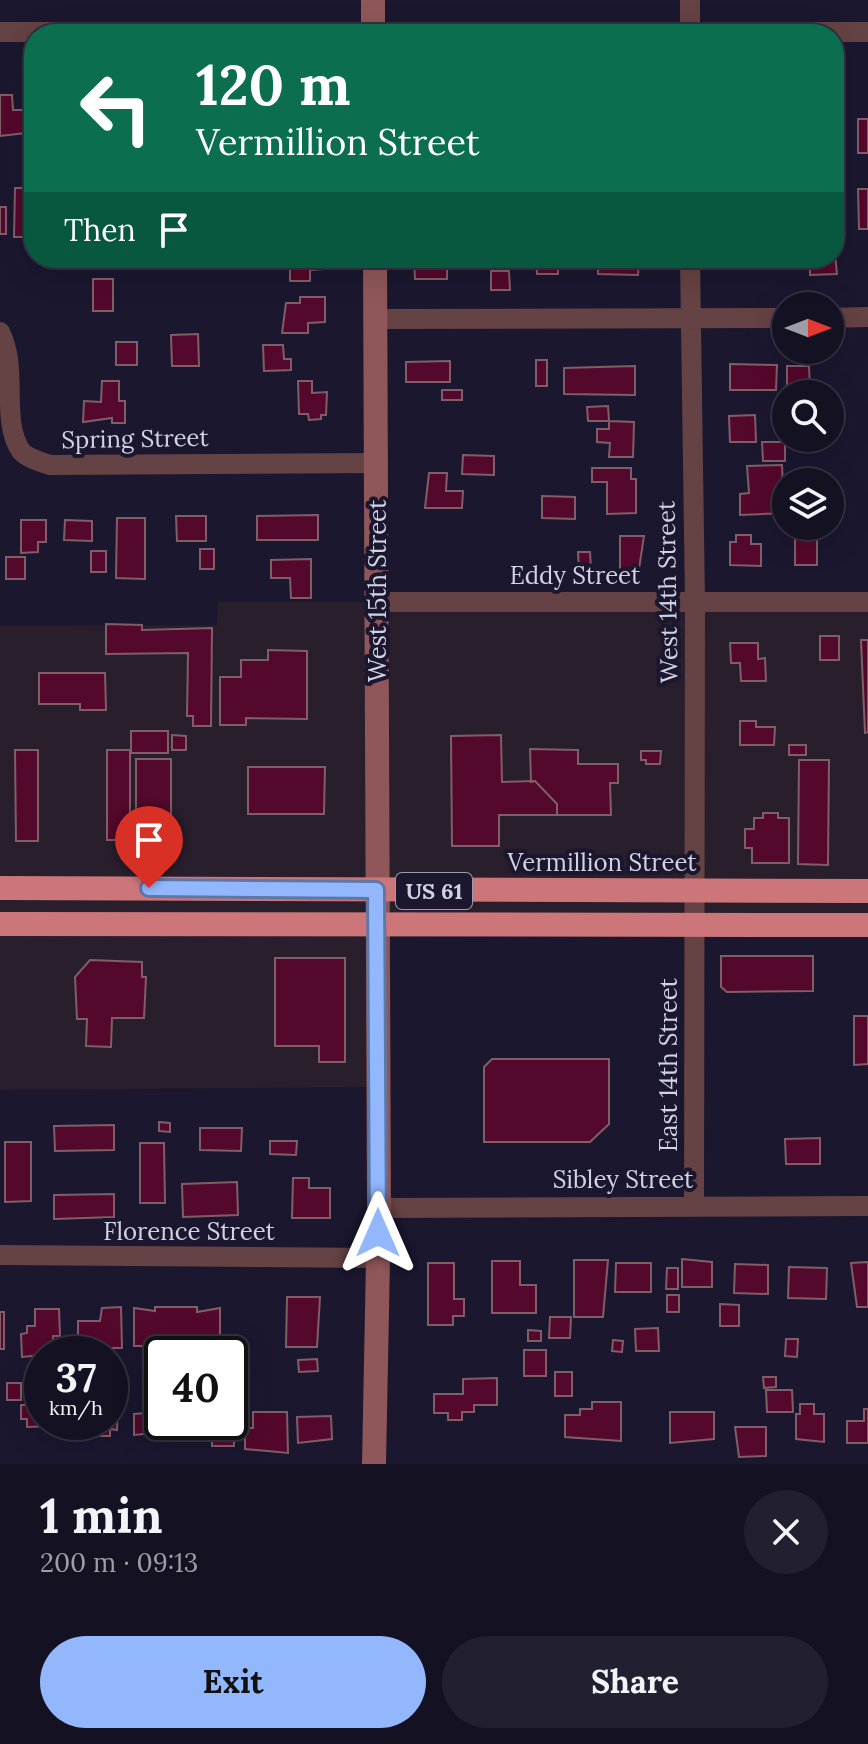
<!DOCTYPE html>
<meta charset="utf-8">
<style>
:root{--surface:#141123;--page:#211f30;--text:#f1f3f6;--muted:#9d9da6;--line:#333141;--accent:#92b7fd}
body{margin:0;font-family:Lora,serif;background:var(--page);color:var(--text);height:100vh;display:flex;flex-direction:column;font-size:30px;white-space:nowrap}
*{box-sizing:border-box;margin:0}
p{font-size:26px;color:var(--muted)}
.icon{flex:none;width:44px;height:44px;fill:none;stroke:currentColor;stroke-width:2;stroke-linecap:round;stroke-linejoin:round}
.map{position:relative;height:1464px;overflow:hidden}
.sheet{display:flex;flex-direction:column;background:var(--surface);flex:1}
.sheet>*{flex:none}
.hud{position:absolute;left:24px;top:24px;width:820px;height:244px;border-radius:32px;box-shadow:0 8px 32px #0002,0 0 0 2px var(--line);background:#0b6e4f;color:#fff;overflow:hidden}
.needle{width:52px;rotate:90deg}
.buttons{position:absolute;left:772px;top:292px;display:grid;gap:16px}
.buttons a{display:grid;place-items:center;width:72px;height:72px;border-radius:50%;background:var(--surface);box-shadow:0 8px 32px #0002,0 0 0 2px var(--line);font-size:40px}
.speed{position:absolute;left:24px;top:1336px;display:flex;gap:16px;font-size:40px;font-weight:700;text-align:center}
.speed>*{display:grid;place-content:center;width:104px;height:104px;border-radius:50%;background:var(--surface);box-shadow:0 8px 32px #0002,0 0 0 2px var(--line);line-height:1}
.speed small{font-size:20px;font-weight:400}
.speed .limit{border:4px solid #111;border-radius:12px;background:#fff;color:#111}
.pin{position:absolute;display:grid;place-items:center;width:68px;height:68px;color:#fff;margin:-82px -34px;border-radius:50% 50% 50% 0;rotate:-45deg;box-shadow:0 0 8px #0007}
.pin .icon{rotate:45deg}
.me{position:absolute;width:88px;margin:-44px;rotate:0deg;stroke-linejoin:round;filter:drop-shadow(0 0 6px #0008)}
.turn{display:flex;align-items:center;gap:28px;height:168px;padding:0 40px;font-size:36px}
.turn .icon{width:104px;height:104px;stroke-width:2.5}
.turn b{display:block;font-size:56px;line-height:68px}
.then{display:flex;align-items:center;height:76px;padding:0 40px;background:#0003;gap:16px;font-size:30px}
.round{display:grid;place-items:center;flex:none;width:84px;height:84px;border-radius:42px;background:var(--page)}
.headline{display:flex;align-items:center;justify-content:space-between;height:136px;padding:0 40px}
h1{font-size:48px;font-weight:800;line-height:60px}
.cta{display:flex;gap:16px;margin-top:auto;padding:16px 40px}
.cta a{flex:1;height:92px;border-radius:48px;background:var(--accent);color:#111;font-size:32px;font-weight:800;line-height:92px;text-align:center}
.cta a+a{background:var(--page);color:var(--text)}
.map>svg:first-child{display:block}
.commercial{fill:#281e2c}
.building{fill:#54082b;stroke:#805e68;stroke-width:2}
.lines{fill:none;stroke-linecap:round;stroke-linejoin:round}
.street{stroke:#654243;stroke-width:20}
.secondary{stroke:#8f5759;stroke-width:24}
.highway{stroke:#cd767a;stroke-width:24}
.route-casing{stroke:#5f77a4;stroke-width:20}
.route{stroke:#92b7fd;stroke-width:14}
.labels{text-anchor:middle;stroke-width:8;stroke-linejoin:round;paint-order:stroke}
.shield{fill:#1a172f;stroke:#9c9aad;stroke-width:2}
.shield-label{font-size:22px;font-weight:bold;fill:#d3d2e3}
.street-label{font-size:24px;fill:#d3d2e3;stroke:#1a172f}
</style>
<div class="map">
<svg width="868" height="1464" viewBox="0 0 868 1464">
<rect width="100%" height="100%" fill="#1a172f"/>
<path class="commercial" d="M218,602H868V925L376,924L377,1087L0,1090V626L217,625Z"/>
<path class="building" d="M0,95H12L13,110H34V132L0,136Z
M858,119H868V153H858Z
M15,188H34V237H14Z
M858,189H868V229H859Z
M0,207H6V234H0Z
M834,245L837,274L810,275V258H834Z
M92,258H127V266H92Z
M290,258H324V269L310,270V281H290Z
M414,258H447V279H415Z
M536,258H558V274H537Z
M598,258H639L638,275L598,274Z
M491,271H509L510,290H491Z
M93,279H113V311H93Z
M300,297H325V322L308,323V333H282L286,303H300Z
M198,334L199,366H172L171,335Z
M116,342H137V365H116Z
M263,345H283L284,359H291V370L264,371Z
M536,360H547V386H536Z
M450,361V382H406V362Z
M730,364L777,365L776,390H730Z
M635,366V395L564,394V368Z
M787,366H809L810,390H787Z
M102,381H119V401H125V423H112V418L83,422L84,401L101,402Z
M298,381H312V393L327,392L326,415H321V419L309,420L308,414H299Z
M442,390H462V400H442Z
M608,406L609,421H588L587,407Z
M755,415L756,442H730L729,416Z
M609,421L634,422L633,457H609L610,443L597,442V429H609Z
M762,442H785V461H763Z
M463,455L494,456V475L462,474Z
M782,465L784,513L740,515V494L749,493L747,466Z
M592,468H631V479H636V513L607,514V482H592Z
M429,473H447L446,491H463L462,508H425Z
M542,496L575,497V519L542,518Z
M318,515V540H257V516Z
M176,516H206V541H177Z
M117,518H145V579L116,578Z
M21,520H46V542H38V552L21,553Z
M65,520L92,521V541L64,540Z
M795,534H817V565H795Z
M736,535H751V544H761V566L730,565V542H736Z
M620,536H644L639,569H620Z
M200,549H214V569H200Z
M91,551H106V572H91Z
M578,552H590L591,570L579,571Z
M6,557H25V579H6Z
M311,559V598H291L290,578H271V560Z
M106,624L142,625V630L212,628L211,726H193V716H187L188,653L106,654Z
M820,636H839V660H820Z
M861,640H868V732L865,733Z
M730,643H758V659L765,658L766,681H741L740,663H731Z
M268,650L307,651V719L246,718V725H220V677H241V660H268Z
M39,673H105L106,710H80V704H39Z
M740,721H756V727H775L774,745H740Z
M131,731H168V753H131Z
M172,735L186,736V750H172Z
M501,735L502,782L535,781L557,804V815H499V846H452L451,736Z
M789,745H806V755H789Z
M530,749L578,750V764H618V783H610L611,815H557V804L535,781L531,782Z
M15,750H38V841H16Z
M107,750H130V840H107Z
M641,751H661L660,764H646V760H641Z
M136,759H171V862H136Z
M799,760H829L828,865L798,864Z
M248,767H325L324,814H248Z
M763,813H778V818H789V863H752V848H745V829H754V818H763Z
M721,956H813V991L727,992L721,987Z
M275,958H345V1062H319V1046H275Z
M90,960L142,962V977H146L144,1018H112L111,1047L86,1046L87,1019H77L75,977Z
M854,1016H868V1064L854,1065Z
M492,1059H609V1124L590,1142H484V1067Z
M159,1122L170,1123V1132L159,1131Z
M114,1125V1150L55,1151L54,1126Z
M200,1128H242L241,1151L200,1150Z
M820,1138V1164H786L785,1139Z
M270,1141H297L296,1155L270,1154Z
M5,1142H31V1201L5,1202Z
M140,1143H164L165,1203H140Z
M293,1178H309V1188H330V1218H292Z
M237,1182L238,1215L183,1217L182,1184Z
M114,1194V1217L54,1219V1195Z
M682,1259L712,1262V1287H682Z
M574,1260H608L603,1317H574Z
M492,1261H520V1285H536V1313H492Z
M868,1262V1307H857L851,1263Z
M428,1263H454V1299H464V1316H453V1325H428Z
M616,1263H651V1292H615Z
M735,1264L768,1265V1294L734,1293Z
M789,1267L827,1268L826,1299L788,1298Z
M667,1268H678V1289H666Z
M667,1295H679V1312H667Z
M287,1297H320L317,1347H286Z
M720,1304L739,1305V1326H720Z
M121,1307L122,1348H78V1321H100L102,1308Z
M155,1307H197V1312L220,1308V1346H134V1308L155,1311Z
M35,1309H59L60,1336H53V1354L22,1357L21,1334L27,1333V1326H35Z
M0,1312H4V1349H0Z
M550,1317H571L570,1338H549Z
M658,1328L659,1351H636L635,1329Z
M528,1330L541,1331V1341H528Z
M786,1339H798L797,1357L785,1356Z
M613,1340L623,1341L622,1352L612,1351Z
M524,1350H546V1376H524Z
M317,1359L318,1371L299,1372L298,1360Z
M555,1372H572V1396H555Z
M763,1377H776V1387L764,1388Z
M497,1378V1405H474V1412H462V1420H448V1413H434V1394H463V1379Z
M7,1383H21V1400H7Z
M766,1390H792L793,1412H767Z
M230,1392H234V1446H212V1437H199V1422H230Z
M34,1400H42V1422H52V1426L27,1427V1419H21V1405H35Z
M110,1402H118L117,1430L110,1429V1436H98V1428H84V1422H110Z
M592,1402H621V1441L565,1437V1415H580V1409H592Z
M800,1404H814V1414H824V1442L796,1439V1414H800Z
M148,1405H162V1422H187V1430L134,1435V1414L148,1413Z
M864,1409H868V1443H847V1421H864Z
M253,1412H287L288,1453L245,1449V1428H253Z
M670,1412H714V1439L670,1443Z
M331,1416L332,1439L298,1443L297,1417Z
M735,1427H766V1456L739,1457Z"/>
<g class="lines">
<path class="street" d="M0,32H868
M690,34V0
M690,258L695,602L694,1206
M830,318L868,317
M376,319L786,318
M0,332C19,369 0,420 21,451C27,458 41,462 50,465L378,463
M378,602H868
M379,1208L868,1206
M0,1255L378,1258"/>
<path class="secondary" d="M373,0V34
M374,1464L379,1208L375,258"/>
<path class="highway" d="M0,888L868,891
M0,924L868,925"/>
</g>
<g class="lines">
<defs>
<path id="route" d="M149,888L376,890L378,1233"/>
</defs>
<use href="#route" class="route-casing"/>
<use href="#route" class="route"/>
</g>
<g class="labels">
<rect class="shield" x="396" y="873" width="76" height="36" rx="6"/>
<g class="shield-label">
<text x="434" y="899">US 61</text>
</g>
<g class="street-label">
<text transform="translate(135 439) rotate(-1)" y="8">Spring Street</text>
<text x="575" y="584">Eddy Street</text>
<text transform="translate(378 591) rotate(-90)" y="8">West 15th Street</text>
<text transform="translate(668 592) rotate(-91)" y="8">West 14th Street</text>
<text x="602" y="871">Vermillion Street</text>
<text transform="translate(669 1065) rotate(-90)" y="8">East 14th Street</text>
<text x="623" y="1188">Sibley Street</text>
<text x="189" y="1240">Florence Street</text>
</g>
</g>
</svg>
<div class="buttons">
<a><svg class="needle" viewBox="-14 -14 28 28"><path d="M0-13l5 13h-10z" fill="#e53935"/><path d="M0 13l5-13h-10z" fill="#9d9da6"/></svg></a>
<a><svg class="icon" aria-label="search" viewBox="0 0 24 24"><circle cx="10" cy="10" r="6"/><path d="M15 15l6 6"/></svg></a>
<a><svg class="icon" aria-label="layers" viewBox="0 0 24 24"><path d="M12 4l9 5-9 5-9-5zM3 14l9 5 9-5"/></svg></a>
</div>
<div class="speed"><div>37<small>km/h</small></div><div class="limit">40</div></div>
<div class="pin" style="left:149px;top:888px;background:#d93025"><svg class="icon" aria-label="arrive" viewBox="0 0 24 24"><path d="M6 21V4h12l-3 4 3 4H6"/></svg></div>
<svg class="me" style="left:378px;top:1233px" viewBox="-20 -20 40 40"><path d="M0-17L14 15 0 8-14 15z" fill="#92b7fd" stroke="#fff" stroke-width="4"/></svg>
<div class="hud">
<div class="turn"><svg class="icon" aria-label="left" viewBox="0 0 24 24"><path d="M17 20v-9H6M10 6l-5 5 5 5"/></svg><div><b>120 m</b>Vermillion Street</div></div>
<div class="then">Then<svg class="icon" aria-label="arrive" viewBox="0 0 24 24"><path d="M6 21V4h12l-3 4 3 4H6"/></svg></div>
</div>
</div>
<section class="sheet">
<div class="headline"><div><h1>1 min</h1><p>200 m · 09:13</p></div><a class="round"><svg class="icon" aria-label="close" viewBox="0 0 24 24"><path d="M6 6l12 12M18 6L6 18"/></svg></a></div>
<div class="cta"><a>Exit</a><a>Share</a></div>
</section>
